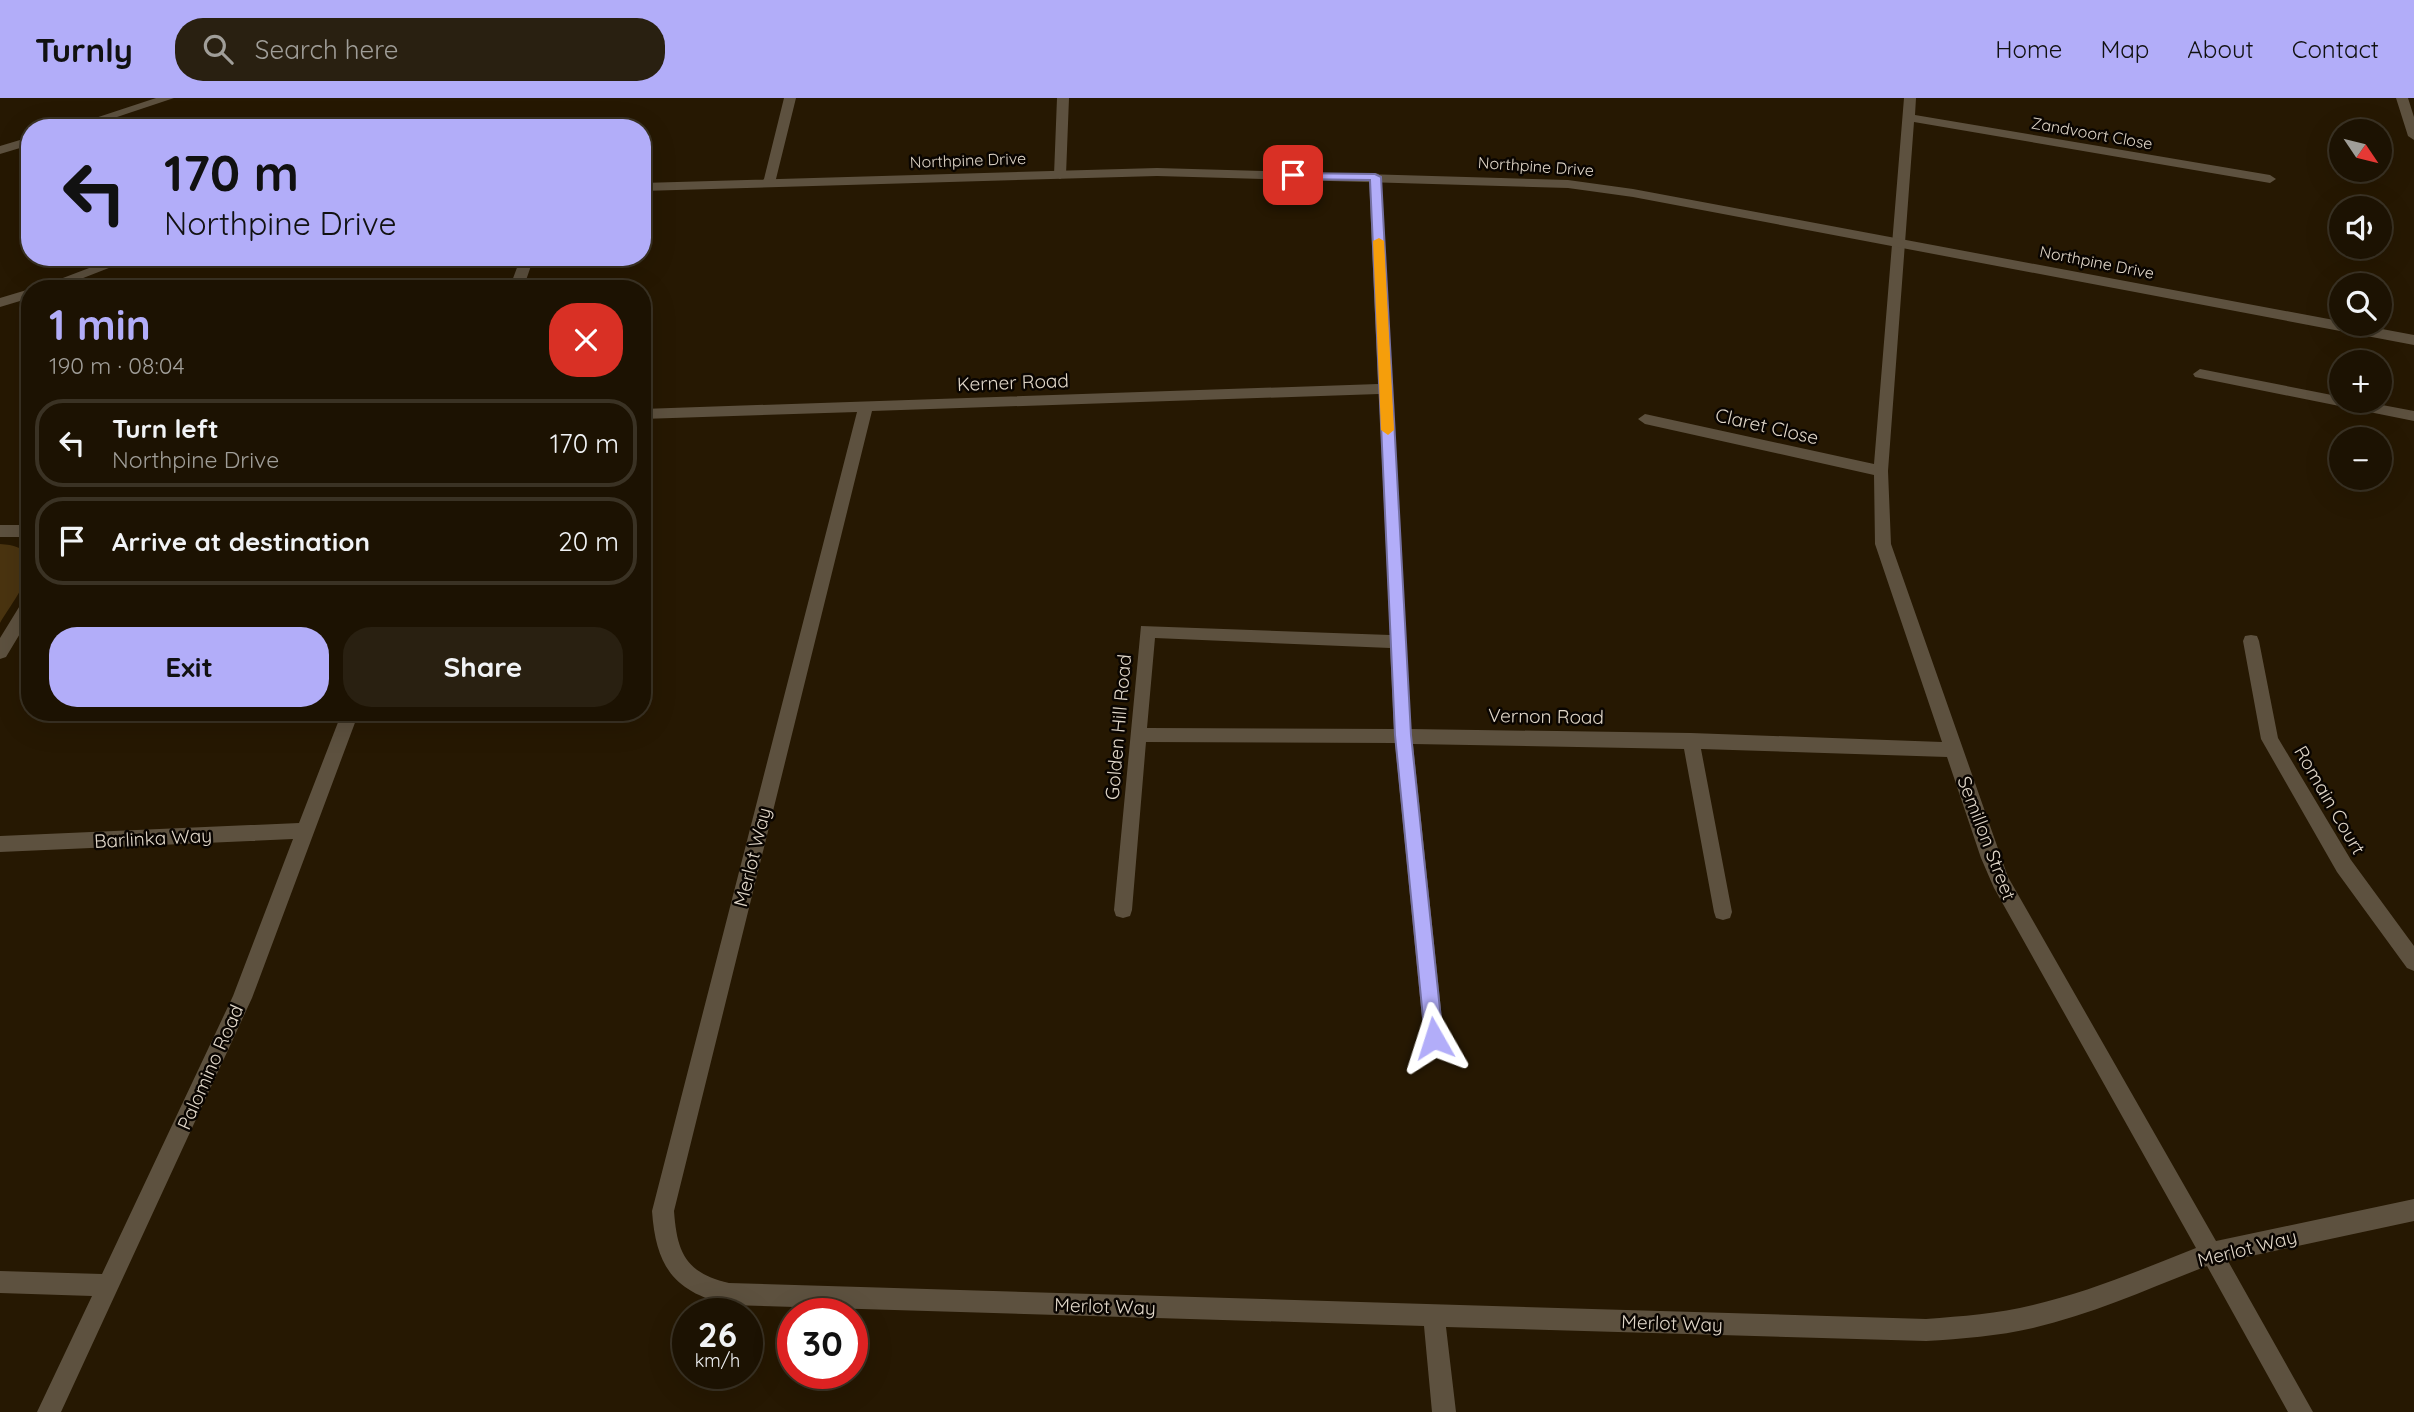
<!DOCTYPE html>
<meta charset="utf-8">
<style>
:root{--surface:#1c1202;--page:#292011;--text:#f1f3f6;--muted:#a09e99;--line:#3a3224;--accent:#b2adf9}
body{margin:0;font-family:Quicksand,sans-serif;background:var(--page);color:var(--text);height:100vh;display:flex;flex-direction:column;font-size:26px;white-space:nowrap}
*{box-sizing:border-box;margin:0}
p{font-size:23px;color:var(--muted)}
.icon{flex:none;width:38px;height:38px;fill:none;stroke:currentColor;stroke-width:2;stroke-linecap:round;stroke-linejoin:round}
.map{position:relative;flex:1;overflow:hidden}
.panel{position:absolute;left:21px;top:182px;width:630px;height:441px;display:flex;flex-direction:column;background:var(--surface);border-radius:28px;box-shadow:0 7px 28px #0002,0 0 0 2px var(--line)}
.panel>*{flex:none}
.hud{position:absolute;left:21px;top:21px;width:630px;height:147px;border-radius:28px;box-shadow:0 7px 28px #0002,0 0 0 2px var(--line);background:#b2adf9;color:#111;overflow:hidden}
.needle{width:46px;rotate:125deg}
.fabs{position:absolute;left:2329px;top:21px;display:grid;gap:14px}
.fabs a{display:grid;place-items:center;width:63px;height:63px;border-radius:50%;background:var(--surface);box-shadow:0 7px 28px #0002,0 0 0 2px var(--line);font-size:35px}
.speed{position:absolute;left:672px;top:1200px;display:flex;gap:14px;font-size:35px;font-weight:700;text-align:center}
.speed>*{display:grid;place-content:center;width:91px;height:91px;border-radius:50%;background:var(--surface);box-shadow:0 7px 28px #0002,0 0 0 2px var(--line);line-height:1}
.speed small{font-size:18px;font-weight:400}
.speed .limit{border:10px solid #d22;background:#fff;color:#111}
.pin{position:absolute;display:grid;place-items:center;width:60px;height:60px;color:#fff;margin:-30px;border-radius:14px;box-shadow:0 4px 10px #0006}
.me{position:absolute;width:77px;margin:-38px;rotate:354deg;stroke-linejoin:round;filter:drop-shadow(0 0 5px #0008)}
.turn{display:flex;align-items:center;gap:24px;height:147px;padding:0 28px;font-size:32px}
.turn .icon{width:91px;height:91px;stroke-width:2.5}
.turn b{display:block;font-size:49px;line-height:60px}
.round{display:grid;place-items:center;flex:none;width:74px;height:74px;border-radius:28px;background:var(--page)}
.summary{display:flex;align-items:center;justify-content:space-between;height:119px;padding:0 28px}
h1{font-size:42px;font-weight:800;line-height:52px;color:var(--accent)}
.cta{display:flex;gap:14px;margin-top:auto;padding:14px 28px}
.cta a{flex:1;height:80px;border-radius:28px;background:var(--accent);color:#111;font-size:28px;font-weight:800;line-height:80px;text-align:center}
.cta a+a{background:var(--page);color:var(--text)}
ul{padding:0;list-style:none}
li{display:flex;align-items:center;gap:21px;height:88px;margin:0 14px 10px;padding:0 14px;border:4px solid var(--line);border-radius:28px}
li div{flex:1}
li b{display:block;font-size:26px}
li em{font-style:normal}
header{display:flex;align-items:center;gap:42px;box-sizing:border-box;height:98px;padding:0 35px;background:var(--accent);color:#111}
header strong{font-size:33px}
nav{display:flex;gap:38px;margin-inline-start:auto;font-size:24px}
.search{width:490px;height:63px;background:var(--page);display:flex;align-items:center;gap:18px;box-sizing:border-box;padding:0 24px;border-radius:28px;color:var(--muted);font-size:26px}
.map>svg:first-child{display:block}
.green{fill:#4a3410}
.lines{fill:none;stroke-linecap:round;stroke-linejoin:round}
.service{fill:#5d513f;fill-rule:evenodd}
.minor{fill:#5d513f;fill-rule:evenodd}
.tertiary{fill:#5d513f;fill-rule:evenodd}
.route{fill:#b2adf9;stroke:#7470a2;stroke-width:2}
.slow{fill:#f59e0b}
.labels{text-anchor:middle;stroke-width:5;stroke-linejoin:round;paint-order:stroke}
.far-street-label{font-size:16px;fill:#e1d7c9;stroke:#0a0501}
.street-label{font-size:19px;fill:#e1d7c9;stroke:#0a0501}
</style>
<header>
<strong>Turnly</strong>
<div class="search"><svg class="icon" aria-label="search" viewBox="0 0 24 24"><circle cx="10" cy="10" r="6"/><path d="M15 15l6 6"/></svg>Search here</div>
<nav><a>Home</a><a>Map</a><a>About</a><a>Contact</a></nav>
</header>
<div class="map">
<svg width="2414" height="1314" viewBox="0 0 2414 1314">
<rect width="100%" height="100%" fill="#261802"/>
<path class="green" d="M0,446C58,449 16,498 0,525Z"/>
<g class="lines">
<path class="service" d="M2200,271L2342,299V303H2361L2414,313V323L2195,279L2193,276Z"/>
<path class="minor" d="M156,0H174L84,30H65Z
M784,0H796L775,85L769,89L763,85Z
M1057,0H1069L1066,77L1060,81L1054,77Z
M1904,0H1916L1915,17L2270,77L2276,81L2270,85L1914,24L1888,373L1891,446L2008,779L2216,1143L2414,1101V1123L2228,1163L2313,1314H2288L2207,1168C2150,1190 2093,1216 2033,1230C1998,1238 1962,1241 1926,1243L1446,1229L1456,1314H1432L1424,1228L729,1207C674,1194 656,1169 652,1113L857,314L642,321V311L1378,286L1369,79L1375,75L1379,76L1411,631L1691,635L1942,644L1875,446L1874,377L1645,326L1638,321L1645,316L1874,366ZM1379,296L1390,537L1141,528L1114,812L1116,818L1123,820L1130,818L1132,812L1146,644L1395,645L1424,940L1427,947L1434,949L1441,947L1444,940L1413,646L1684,651L1714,814L1716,820L1723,822L1730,820L1732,814L1701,651L1947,659L1981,760L1994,790L2196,1150C2143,1171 2089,1194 2033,1207C1998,1216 1962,1218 1926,1221L729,1185C686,1175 677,1155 674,1113L872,313ZM1155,540L1390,550L1394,631L1147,630Z
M2396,0H2408L2414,19V42L2408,38Z
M30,39V47L0,56V48Z
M521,159H534L523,191H509Z
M0,427H30V439H0Z
M30,499V519L6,559L0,561V540L24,501Z
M2251,537L2257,538L2259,543L2278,640L2351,762L2414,848V873L2407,870L2337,774L2261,641L2243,543L2245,538Z
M342,614H359L252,900L61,1314H37L92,1198L0,1195V1173L102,1176L233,898L293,741L0,754V738L299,725Z"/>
<path class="tertiary" d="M1157,70L1568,82L1633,91L2414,237V247L1633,99L1568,90L1157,78L642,93V85Z
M118,159H137L55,191H34Z
M30,191V200L0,209V200Z"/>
</g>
<path class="route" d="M1289,75L1375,76L1381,79L1411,637L1443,940L1441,946L1434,948L1428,946L1425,940L1395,637L1370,82L1293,81L1288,77Z"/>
<path class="slow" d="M1379,140L1384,143L1394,332L1388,337L1381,332L1373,143Z"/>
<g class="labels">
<g class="far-street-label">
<text transform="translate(2092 35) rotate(10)" y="6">Zandvoort Close</text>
<text transform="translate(968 62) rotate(-2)" y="6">Northpine Drive</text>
<text transform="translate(1536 68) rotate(4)" y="6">Northpine Drive</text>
<text transform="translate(2097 164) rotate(11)" y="6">Northpine Drive</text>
</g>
<g class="street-label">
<text transform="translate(1013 284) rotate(-2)" y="7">Kerner Road</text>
<text transform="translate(1767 328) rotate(13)" y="7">Claret Close</text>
<text transform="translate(1546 618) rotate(1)" y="7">Vernon Road</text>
<text transform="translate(1118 629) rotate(-85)" y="7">Golden Hill Road</text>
<text transform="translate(2330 702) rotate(60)" y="7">Romain Court</text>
<text transform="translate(153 740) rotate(-3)" y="7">Barlinka Way</text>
<text transform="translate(1987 740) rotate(69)" y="7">Semillon Street</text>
<text transform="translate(752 759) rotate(-76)" y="7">Merlot Way</text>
<text transform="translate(210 969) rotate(-66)" y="7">Palomino Road</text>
<text transform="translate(2247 1150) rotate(-14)" y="7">Merlot Way</text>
<text transform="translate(1105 1208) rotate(2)" y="7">Merlot Way</text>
<text transform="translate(1672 1225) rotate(2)" y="7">Merlot Way</text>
</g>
</g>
</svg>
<div class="fabs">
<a><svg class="needle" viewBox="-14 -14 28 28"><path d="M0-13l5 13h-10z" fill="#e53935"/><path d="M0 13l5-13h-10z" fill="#a09e99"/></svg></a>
<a><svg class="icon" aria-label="sound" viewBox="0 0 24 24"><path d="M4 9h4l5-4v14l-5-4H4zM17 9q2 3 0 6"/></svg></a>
<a><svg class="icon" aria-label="search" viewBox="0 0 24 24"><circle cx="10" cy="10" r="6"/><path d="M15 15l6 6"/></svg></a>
<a>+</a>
<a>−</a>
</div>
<div class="speed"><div>26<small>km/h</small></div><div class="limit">30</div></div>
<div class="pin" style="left:1293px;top:77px;background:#d93025"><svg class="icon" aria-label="arrive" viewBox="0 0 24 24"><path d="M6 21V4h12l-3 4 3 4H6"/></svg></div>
<svg class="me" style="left:1434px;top:940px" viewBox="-20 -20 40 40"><path d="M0-17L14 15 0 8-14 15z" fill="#b2adf9" stroke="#fff" stroke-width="4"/></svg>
<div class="hud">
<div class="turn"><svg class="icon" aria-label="left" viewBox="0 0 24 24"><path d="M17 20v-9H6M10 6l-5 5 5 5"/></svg><div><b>170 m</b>Northpine Drive</div></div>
</div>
<section class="panel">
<div class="summary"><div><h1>1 min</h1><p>190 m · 08:04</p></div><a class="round" style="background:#d93025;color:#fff"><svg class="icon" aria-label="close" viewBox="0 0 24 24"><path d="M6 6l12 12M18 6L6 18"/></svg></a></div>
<ul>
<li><svg class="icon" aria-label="left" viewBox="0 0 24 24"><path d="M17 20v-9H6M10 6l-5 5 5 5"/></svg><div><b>Turn left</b><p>Northpine Drive</p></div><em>170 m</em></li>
<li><svg class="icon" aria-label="arrive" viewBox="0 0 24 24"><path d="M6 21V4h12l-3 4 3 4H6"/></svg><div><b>Arrive at destination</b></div><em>20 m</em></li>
</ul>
<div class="cta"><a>Exit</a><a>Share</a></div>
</section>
</div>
